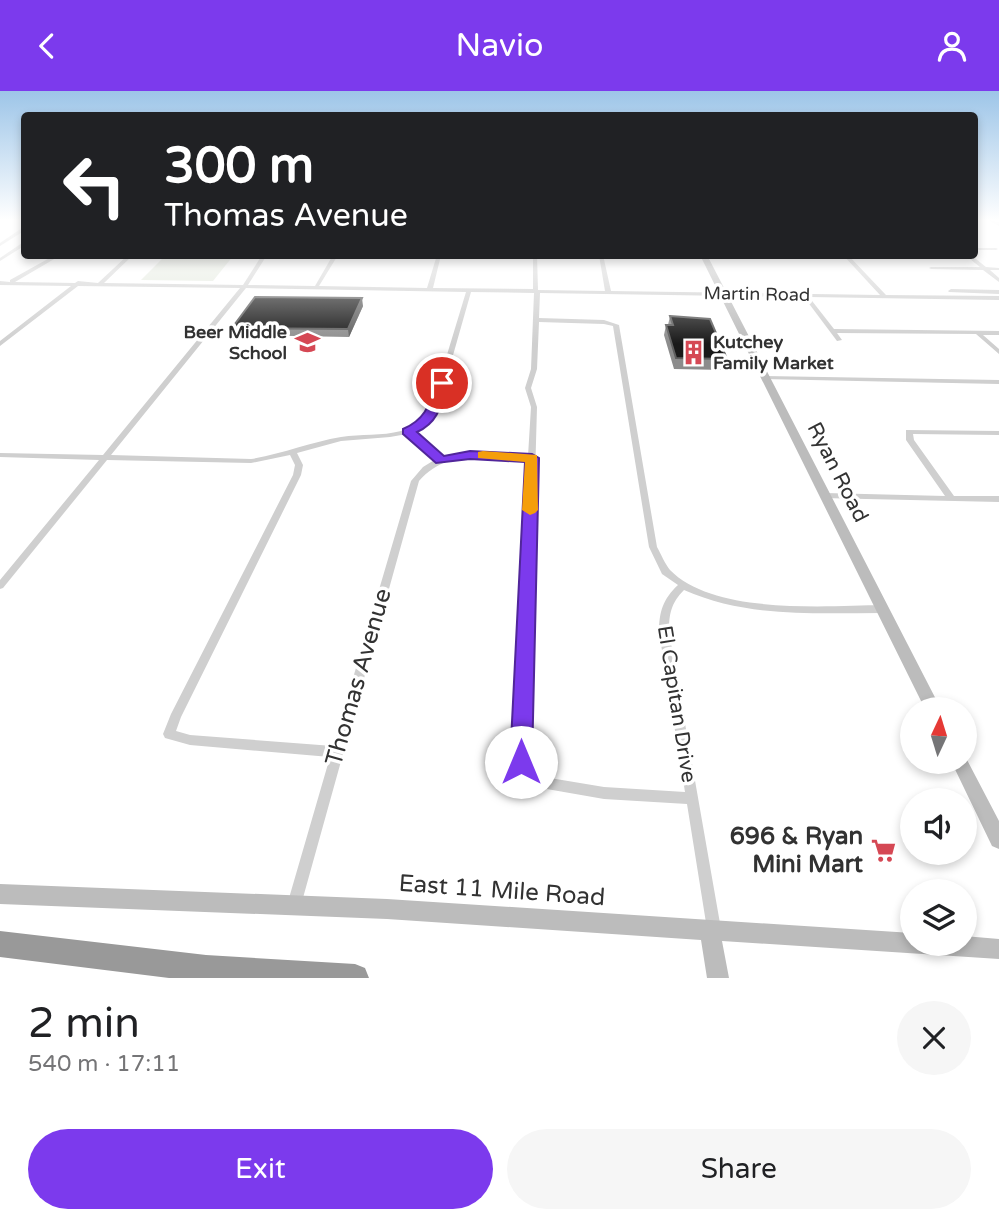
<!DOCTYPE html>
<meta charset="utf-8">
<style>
:root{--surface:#fff;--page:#f6f6f6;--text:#202124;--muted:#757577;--accent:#7c3aed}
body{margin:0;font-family:"Varela Round",sans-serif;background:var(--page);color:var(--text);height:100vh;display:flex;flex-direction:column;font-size:26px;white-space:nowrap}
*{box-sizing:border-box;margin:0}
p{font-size:23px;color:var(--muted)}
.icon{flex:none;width:38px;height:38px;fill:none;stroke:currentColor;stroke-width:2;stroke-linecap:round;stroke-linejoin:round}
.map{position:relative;height:887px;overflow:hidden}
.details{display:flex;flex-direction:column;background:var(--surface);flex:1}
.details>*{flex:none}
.guide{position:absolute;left:21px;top:21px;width:957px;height:147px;border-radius:7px;box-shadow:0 4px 10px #0003;background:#202124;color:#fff;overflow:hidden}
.needle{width:46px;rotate:4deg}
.buttons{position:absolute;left:900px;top:606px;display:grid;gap:14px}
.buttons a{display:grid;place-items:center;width:77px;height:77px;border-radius:50%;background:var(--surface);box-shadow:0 4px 10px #0003;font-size:35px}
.pin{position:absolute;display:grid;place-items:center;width:60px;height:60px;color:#fff;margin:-30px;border:4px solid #fff;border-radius:50%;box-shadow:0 2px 7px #0007}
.me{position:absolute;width:77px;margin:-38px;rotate:0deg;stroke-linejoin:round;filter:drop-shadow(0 0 5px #0008)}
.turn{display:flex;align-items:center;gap:24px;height:147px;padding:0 28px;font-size:32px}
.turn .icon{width:91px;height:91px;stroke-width:2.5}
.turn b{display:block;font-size:49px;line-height:60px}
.round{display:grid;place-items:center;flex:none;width:74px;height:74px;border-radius:37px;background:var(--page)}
.overview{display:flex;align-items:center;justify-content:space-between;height:119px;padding:0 28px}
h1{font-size:42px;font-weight:600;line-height:52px}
.action{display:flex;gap:14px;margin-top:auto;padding:14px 28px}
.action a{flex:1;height:80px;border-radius:42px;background:var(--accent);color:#fff;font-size:28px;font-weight:600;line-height:80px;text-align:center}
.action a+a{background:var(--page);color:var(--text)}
header{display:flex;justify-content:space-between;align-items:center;height:91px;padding:0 28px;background:var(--accent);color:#fff;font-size:32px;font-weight:600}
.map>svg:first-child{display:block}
.green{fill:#e2e8dc}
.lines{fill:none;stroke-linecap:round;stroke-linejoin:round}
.minor{fill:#cfcfcf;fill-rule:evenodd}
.secondary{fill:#bcbcbc;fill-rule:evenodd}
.motorway{fill:#999;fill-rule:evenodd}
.wall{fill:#8c8c8c}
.shaded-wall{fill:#5e5e5e}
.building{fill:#191919;stroke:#5e5e5e;stroke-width:2}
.route{fill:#7c3aed;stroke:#51269a;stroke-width:2}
.slow{fill:#f59e0b}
.labels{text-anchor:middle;stroke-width:7;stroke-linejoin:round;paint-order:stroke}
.far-street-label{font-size:18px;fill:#323232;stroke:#fff}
.far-poi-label{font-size:18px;font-weight:bold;fill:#323232;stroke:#fff;text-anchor:end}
.street-label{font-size:21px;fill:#323232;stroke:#fff}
.near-street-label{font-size:24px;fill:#323232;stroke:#fff}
.near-poi-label{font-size:24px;font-weight:bold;fill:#323232;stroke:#fff;text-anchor:end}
</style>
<header><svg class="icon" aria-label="back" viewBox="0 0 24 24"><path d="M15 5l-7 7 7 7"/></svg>Navio<svg class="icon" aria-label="person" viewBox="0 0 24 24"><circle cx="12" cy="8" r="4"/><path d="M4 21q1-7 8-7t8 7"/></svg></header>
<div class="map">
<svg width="999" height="887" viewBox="0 0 999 887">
<rect width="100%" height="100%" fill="#fff"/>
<path class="green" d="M165,165V164L233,165L213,190L141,189Z"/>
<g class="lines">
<path class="minor" d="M988,129H992L999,132V135Z
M22,137H24V140L0,155V152Z
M22,152H24V155L0,170V167Z
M975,157H996L998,158L996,159H975Z
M55,164H61L15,191L75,192L78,190L98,192L128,164H133L104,192L243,194L262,164H267L248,194L315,195L333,164H338L319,195L427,197L437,164H441L433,197L533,198V164H537L538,199L605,200L599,164H603L611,200L880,204L843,164H848L886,204L999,205V209L809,206L834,238L999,240V244H983L999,258V263L976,243L837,242L842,249L837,250L804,206L540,202L539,227L604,229L619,234L657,456C661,463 665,473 670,479C714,524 825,515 883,514L886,515L888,518L886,521L883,522C816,522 747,527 684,499C671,512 669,523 669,541L721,838L719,843L714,845L709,843L707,838L687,713L604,708L541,697C529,691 520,683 515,671L528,369C488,367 449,356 419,390L301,814L299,819L294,821L289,819L287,814L330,666L190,654L165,647L163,643L171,623L293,384L295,374L290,364L251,372L107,369L3,497L0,498V489L99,369L0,366V362L103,364L240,197L78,195L0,255V250L71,195L0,194V190L10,191V189ZM246,197L466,201L429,323C420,331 412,337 401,340C382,345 361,343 341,346C311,351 282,363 251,368L111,364ZM471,201L534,202L531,278L525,297L531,316L528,365L468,362L443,366L413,341L425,334L436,324ZM539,231L604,233L613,235L649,456L662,483L678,494C663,508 659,521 659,541L685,701L604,696L544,686L528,674L527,671L537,316L531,297L537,278ZM407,343L436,368L423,376L411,390L333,655L190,644L176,640L181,626L301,384L303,374L297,362L341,350L390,346Z
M965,164H971L986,176L999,177V179H990L999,187V191L983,179L931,178L929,177L931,176H980Z
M951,198L999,199V203L949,201L948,200Z
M765,285L999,289V293L763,288L762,287Z
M906,339L999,340V344L913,343L914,349L954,405H999V411L822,407L821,405L825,402L945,405L906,349Z"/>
<path class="secondary" d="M700,164H707L941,618H925Z
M965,665L999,730V758L992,755L951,670H964Z
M0,793L387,808L912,842V852H964V845L999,848V868L722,850L729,887H707L701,849L387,828L0,813Z"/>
<path class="motorway" d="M0,840L206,864L355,873L365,877L369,887H169L0,866Z"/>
</g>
<path class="wall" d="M363,215L349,246L234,244L232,237Z
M670,225L727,268L724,279L674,278L664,244L666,234H668Z"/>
<path class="shaded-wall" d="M362,207L363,215L349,246L348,238Z"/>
<path class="building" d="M255,206L362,207L348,238L232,237Z
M670,225L710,228L727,268L676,267L666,234H673Z"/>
<linearGradient id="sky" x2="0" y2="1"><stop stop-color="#9dc5e8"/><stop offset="0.51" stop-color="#fff"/><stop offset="1" stop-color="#fff" stop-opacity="0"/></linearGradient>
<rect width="999" height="253" fill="url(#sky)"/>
<path class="route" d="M442,289L447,292C441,314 439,331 417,341L444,365L470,360L532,363L539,367L532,671L529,678L521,681L514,678L510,671L525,371L470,368L436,372L403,343V338C426,328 429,314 436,292Z"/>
<path class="slow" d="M483,360L537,364L538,419L535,422L530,424L522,419L525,371L478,367V361Z"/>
<defs>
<symbol id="school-bare" viewBox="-9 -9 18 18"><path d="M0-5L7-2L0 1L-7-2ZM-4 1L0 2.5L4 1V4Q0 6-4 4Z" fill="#d54854" stroke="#fff" stroke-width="2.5" paint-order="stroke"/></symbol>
<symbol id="building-bare" viewBox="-9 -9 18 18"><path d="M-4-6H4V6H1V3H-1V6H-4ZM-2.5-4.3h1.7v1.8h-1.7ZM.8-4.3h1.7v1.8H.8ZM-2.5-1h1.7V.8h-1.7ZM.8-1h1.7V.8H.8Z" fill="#d54854" stroke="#fff" stroke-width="2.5" paint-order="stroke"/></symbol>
<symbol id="supermarket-bare" viewBox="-9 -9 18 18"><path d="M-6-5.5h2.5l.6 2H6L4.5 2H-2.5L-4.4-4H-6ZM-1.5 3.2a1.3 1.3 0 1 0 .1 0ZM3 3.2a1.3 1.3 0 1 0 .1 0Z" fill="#d54854" stroke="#fff" stroke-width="2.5" paint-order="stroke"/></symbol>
</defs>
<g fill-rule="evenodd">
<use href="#school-bare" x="290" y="234" width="35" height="35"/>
<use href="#building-bare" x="676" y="244" width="35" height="35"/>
<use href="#supermarket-bare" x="866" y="742" width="35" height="35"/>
</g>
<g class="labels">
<g class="far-street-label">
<text transform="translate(757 203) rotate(1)" y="6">Martin Road</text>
</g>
<g class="far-poi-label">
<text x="287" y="247">Beer Middle<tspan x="287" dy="21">School</tspan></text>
<text x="713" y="257" text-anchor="start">Kutchey<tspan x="713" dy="21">Family Market</tspan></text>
</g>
<g class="street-label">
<text transform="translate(838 381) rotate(63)" y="7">Ryan Road</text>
<text transform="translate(677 613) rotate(81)" y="7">El Capitan Drive</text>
</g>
<g class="near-street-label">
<text transform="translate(358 586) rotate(-74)" y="8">Thomas Avenue</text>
<text transform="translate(502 799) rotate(4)" y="8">East 11 Mile Road</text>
</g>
<g class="near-poi-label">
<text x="863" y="753">696 &amp; Ryan<tspan x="863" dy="28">Mini Mart</tspan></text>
</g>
</g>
</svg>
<div class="buttons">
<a><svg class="needle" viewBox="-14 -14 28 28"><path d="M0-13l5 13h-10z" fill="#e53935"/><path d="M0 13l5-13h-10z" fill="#757577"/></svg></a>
<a><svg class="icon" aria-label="sound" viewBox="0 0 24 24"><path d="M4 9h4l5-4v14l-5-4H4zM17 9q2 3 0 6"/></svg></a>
<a><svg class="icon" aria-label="layers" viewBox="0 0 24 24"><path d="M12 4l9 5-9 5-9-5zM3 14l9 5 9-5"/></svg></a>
</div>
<div class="pin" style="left:442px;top:292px;background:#d93025"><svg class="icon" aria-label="arrive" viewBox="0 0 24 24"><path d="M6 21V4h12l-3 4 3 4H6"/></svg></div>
<svg class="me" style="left:521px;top:671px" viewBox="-20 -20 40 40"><circle r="19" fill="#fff"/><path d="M0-13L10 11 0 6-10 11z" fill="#7c3aed"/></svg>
<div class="guide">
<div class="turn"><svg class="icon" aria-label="left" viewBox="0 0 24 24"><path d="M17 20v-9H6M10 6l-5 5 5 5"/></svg><div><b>300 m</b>Thomas Avenue</div></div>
</div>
</div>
<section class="details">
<div class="overview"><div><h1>2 min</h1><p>540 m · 17:11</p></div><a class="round"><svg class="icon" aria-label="close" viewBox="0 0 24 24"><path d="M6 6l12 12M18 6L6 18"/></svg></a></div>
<div class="action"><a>Exit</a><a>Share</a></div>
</section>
